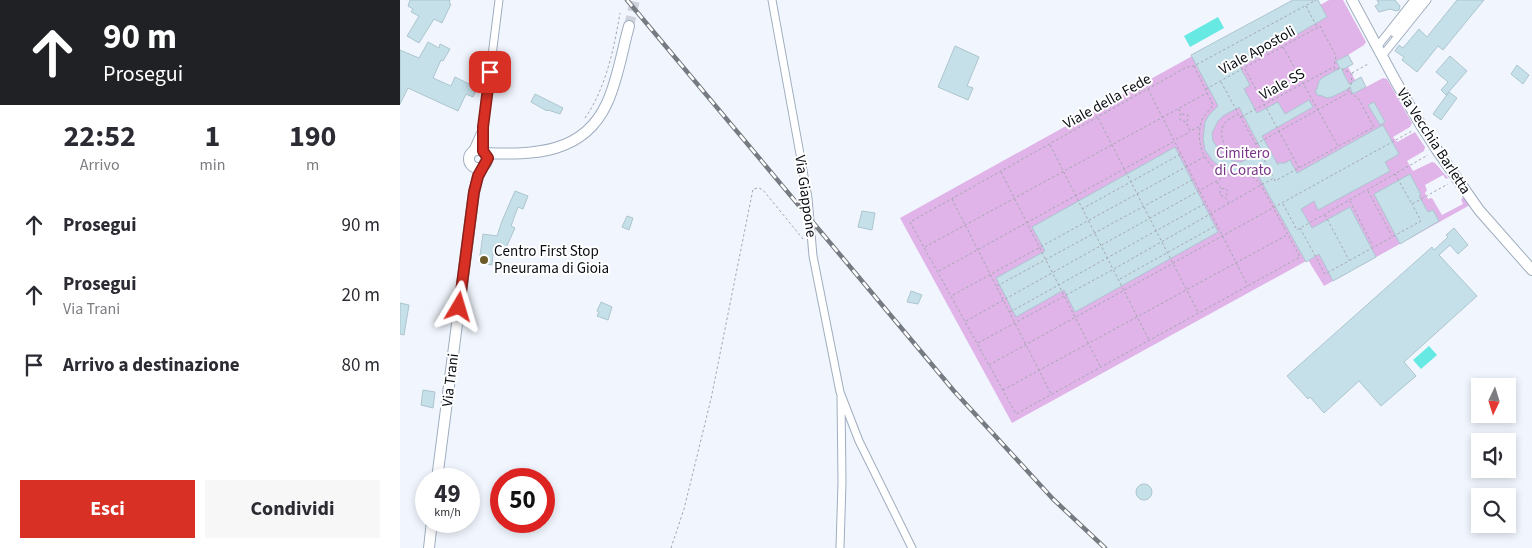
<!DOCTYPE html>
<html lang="it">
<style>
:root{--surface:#fff;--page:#f7f7f7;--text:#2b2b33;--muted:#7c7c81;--accent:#d93025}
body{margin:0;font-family:"Source Sans 3",sans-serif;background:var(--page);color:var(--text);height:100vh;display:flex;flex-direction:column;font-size:19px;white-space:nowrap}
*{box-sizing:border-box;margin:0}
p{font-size:16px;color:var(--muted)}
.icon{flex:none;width:28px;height:28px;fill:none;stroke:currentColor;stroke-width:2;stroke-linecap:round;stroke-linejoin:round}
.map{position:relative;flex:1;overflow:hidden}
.details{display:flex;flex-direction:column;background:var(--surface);width:400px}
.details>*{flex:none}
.guide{background:#202124;color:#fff;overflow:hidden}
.needle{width:32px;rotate:184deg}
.fabs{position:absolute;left:1071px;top:378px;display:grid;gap:10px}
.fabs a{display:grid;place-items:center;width:45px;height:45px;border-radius:0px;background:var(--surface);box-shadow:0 2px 8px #0003;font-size:25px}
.speed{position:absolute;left:15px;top:468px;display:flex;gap:10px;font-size:25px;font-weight:700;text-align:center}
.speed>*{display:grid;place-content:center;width:65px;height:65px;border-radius:50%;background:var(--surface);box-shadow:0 2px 8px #0003;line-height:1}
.speed small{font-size:12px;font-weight:400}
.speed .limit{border:8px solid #d22;background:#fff;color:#111}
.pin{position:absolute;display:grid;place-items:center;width:42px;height:42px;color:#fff;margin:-21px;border-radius:10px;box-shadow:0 2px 8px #0006}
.me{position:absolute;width:55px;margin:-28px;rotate:7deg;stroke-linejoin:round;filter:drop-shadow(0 0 4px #0008)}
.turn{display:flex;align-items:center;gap:18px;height:105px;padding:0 20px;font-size:22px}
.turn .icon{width:65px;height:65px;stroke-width:2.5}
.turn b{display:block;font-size:35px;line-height:42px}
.eta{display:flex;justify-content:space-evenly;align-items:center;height:85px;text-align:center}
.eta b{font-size:30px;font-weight:700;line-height:35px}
.cta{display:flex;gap:10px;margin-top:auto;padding:10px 20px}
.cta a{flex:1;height:58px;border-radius:0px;background:var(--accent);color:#fff;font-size:20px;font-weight:700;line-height:58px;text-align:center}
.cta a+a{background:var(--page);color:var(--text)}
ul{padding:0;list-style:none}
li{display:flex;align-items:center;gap:15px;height:70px;padding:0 20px}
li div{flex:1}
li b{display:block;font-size:19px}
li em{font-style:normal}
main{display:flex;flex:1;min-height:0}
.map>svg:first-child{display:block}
.green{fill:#e0b4e9}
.water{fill:#66e9e2}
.building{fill:#c6e0ea;stroke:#acc5cf;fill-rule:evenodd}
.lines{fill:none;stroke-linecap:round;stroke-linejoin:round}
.secondary-tunnel{stroke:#ced3db;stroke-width:10;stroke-dasharray:10 5;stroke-linecap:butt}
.street-casing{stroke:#9fadbf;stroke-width:9}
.secondary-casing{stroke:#9fadbf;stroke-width:12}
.path{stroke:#a2a7ae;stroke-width:1;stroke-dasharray:2.5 2.5;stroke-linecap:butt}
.street{stroke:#fff;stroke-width:7}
.secondary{stroke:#fff;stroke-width:10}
.rail-casing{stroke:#767b82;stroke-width:4.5}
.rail{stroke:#fff;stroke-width:2.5;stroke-dasharray:8;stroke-linecap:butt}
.route-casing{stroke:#8d1f18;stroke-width:12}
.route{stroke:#d93025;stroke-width:9}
.poi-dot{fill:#695a27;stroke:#fff;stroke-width:2}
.labels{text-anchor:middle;stroke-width:4;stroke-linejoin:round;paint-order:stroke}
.street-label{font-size:15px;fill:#080d13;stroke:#fff}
.park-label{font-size:15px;fill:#793588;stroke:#fff}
.poi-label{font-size:15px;fill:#080d13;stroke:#fff;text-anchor:start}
</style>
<main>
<section class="details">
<div class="guide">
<div class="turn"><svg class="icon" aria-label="ahead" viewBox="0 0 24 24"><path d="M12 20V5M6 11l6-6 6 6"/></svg><div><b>90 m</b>Prosegui</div></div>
</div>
<div class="eta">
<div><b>22:52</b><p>Arrivo</p></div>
<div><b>1</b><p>min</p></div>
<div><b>190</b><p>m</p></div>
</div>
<ul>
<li><svg class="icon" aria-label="ahead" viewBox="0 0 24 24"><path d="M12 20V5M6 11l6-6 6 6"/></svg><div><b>Prosegui</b></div><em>90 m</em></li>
<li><svg class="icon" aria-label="ahead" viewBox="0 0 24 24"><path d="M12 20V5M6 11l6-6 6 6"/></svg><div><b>Prosegui</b><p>Via Trani</p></div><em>20 m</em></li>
<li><svg class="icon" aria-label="arrive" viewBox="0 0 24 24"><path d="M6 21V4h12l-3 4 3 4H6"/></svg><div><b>Arrivo a destinazione</b></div><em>80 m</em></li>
</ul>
<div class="cta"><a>Esci</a><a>Condividi</a></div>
</section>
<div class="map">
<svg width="1132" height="548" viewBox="0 0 1132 548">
<rect width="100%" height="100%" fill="#f1f6fe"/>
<path class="green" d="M893,0H917L920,5L929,0H943L966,42L964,45L948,55L953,63L948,67L955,80L961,77L966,87L983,78L987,79L1012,123L1010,127L993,137L997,142L1015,132L1025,147L1024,151L1007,161L1013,171L1032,162L1035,163L1048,178L1046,179L1043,175L1025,185L1027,190L1025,193L1028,199L1032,198L1042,215L1063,204L1061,199L1064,197L1070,205L924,286L908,260L612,423L500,218Z"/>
<path class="water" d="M818,17L824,28L790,47L784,36Z
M1029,346L1037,355L1021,369L1013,360Z"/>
<path class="building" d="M10,0H50L49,3L51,4L42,23L34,19L19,43L7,36L19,16L11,12L13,9L8,6Z
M893,0H918L927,17L840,67L850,85L844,89L857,113L878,102L885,114L909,100L913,107L862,136L878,165V163H885L890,160L897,173L983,125L999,154L985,162L990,171L918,210L914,201L901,209L912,228L950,207L976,257L933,281L919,254L906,262L855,170L836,173L822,168L813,161L805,150L803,139L805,122L809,115L818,106L791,55ZM839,107L863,153L841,162L833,161L823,156L813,141L812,133L818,121L823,116Z
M977,0H995L1000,6L999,10L996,11L990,9L979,12L975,6L979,4Z
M1057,0H1084L1043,50L1038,46L1017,72L1002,60L1004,57L995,51L999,45L1003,48L1019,29L1027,37Z
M28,42L39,48L40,44L50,49L43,61L41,60L33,78L51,86L55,77L77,88L73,97L66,94L58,111L8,88L0,104V50L19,58Z
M555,46L579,57L567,86L573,88L568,100L538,87Z
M948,55L953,64L942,70L949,84L961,77L966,87L953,94L950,88L932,97L927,98L920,95L918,96L915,90L917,89L919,81L922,78L940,68L936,61Z
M1050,56L1067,71L1046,95L1041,90L1048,82L1036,72Z
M1117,65L1129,75L1123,84L1111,74Z
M1049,92L1057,98L1041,120L1033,114Z
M135,94L163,108L160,114L148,110L147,111L131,102Z
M974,102L985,122L980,125L968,105Z
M775,147L818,232L675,312L664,290L616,317L596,278L645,251L632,227Z
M1010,174L1021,195L1019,196L1028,212L1033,210L1039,221L1000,244L974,194Z
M115,191L128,196L123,209L118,207L111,226L115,228L105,250L94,245L92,265L79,263L83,234L97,236L102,221Z
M462,211L475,213L472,230L458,227Z
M227,216L233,218L229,230L222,227Z
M1054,228L1068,245L1058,254L1050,245L1039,255L1077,296L1004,362L1016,376L981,406L959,381L924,413L910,397L908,399L887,376L1032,247L1034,250L1048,237L1046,235Z
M511,291L522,295L518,304L507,302Z
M201,302L212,307L208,320L197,316L199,312L197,311Z
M0,303L9,305L4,335L0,334Z
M23,390L35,392L33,408L21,405Z
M736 492a8 8 0 1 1 16 0a8 8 0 1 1-16 0Z"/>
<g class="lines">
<path class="secondary-tunnel" d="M229,26L235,0"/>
<defs>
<path id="street" d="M372,0L408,198L413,256L440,392L459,441L512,548
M994,33L1020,0
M977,47L1014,0
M982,56L1027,0
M83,151V127L99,0
M72,152L80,134
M440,548L442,482L441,397"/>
<path id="secondary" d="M952,0L995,80L1019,122L1037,150L1079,210L1132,270
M69 159a9 9 0 1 1 18 0a9 9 0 1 1-18 0Z
M85,153C134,155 184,154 207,103C218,79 222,51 229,26
M37,479L74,192L78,177L83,166
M29,548L32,521"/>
</defs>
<use href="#street" class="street-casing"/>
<use href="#secondary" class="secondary-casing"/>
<path class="path" d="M906,6L917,27
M883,47L938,146
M794,66L813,105C810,109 806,114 803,118C794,137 802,164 822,173C839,180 848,167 861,185L900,257L616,414L510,222L787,67L794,66L916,0
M934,67L935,70L940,68L951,73
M845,69L899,168
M952,73L968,64
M821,82L838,113
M748,89L848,286
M806,89L920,26L936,56L934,67
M949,92L947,89L951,87L952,73
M779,109L781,114L780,115V120L786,122L790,131L801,126
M782,114L788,115V119L786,122
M841,117L932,68
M185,118C206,88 214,48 220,13
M698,118L798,312
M776,139L790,132
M856,144L948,93
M650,145L749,340
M857,149C852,152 846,156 838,155C827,153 818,138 823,126C825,120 833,117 839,114L874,178
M601,172L700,366
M995,174L1012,204L1048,184
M817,182L821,189L820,192V195L825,197L829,203
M822,189L825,188L828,191L826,196
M968,191L992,236
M552,199L651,394
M950,201L973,246
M883,204L897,230L1028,155
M682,209L781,154
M925,215L949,260
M900,228L925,274L1021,221L1012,204
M525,247L807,93
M539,271L775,141
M720,279L817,225
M597,286L794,179
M553,295L804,157
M610,312L806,203
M566,321L829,174
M578,343L714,269L861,185L874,178L875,181L974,127L958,98L949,92
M589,365L1012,131
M603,390L887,235
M271,548L284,509L311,399L353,189L359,188L363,190L403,239"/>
<use href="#street" class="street"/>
<use href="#secondary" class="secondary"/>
<defs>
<path id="rail" d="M227,0L554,391L653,499L705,548"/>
</defs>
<use href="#rail" class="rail-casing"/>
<use href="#rail" class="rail"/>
</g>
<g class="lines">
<defs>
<path id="route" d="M59,307L74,192L78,176L88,158L83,151V127L90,72"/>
</defs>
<use href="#route" class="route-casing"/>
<use href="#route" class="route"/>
</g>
<circle class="poi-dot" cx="84" cy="260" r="5"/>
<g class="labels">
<g class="street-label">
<text transform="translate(857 50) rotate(-29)" y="5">Viale Apostoli</text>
<text transform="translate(882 84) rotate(-29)" y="5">Viale SS</text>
<text transform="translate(707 101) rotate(-29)" y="5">Viale della Fede</text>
<text transform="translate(1034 141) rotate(57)" y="5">Via Vecchia Barletta</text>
<text transform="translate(406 196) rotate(82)" y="5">Via Giappone</text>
<text transform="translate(50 380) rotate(-83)" y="5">Via Trani</text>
</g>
<g class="park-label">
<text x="843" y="158">Cimitero<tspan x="843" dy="17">di Corato</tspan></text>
</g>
<g class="poi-label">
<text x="94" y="256">Centro First Stop<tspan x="94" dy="17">Pneurama di Gioia</tspan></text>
</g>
</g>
</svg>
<div class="fabs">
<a><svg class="needle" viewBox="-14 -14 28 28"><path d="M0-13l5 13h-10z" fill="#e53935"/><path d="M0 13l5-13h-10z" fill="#7c7c81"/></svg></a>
<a><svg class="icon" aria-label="sound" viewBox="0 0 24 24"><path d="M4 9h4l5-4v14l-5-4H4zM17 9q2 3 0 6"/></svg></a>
<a><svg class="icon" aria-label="search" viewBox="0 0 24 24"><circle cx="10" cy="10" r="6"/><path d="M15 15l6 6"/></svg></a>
</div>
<div class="speed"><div>49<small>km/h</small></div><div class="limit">50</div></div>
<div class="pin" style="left:90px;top:72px;background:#d93025"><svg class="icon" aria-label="arrive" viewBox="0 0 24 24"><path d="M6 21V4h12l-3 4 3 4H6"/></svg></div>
<svg class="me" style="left:59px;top:307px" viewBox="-20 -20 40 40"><path d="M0-17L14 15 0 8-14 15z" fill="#d93025" stroke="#fff" stroke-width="4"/></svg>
</div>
</main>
